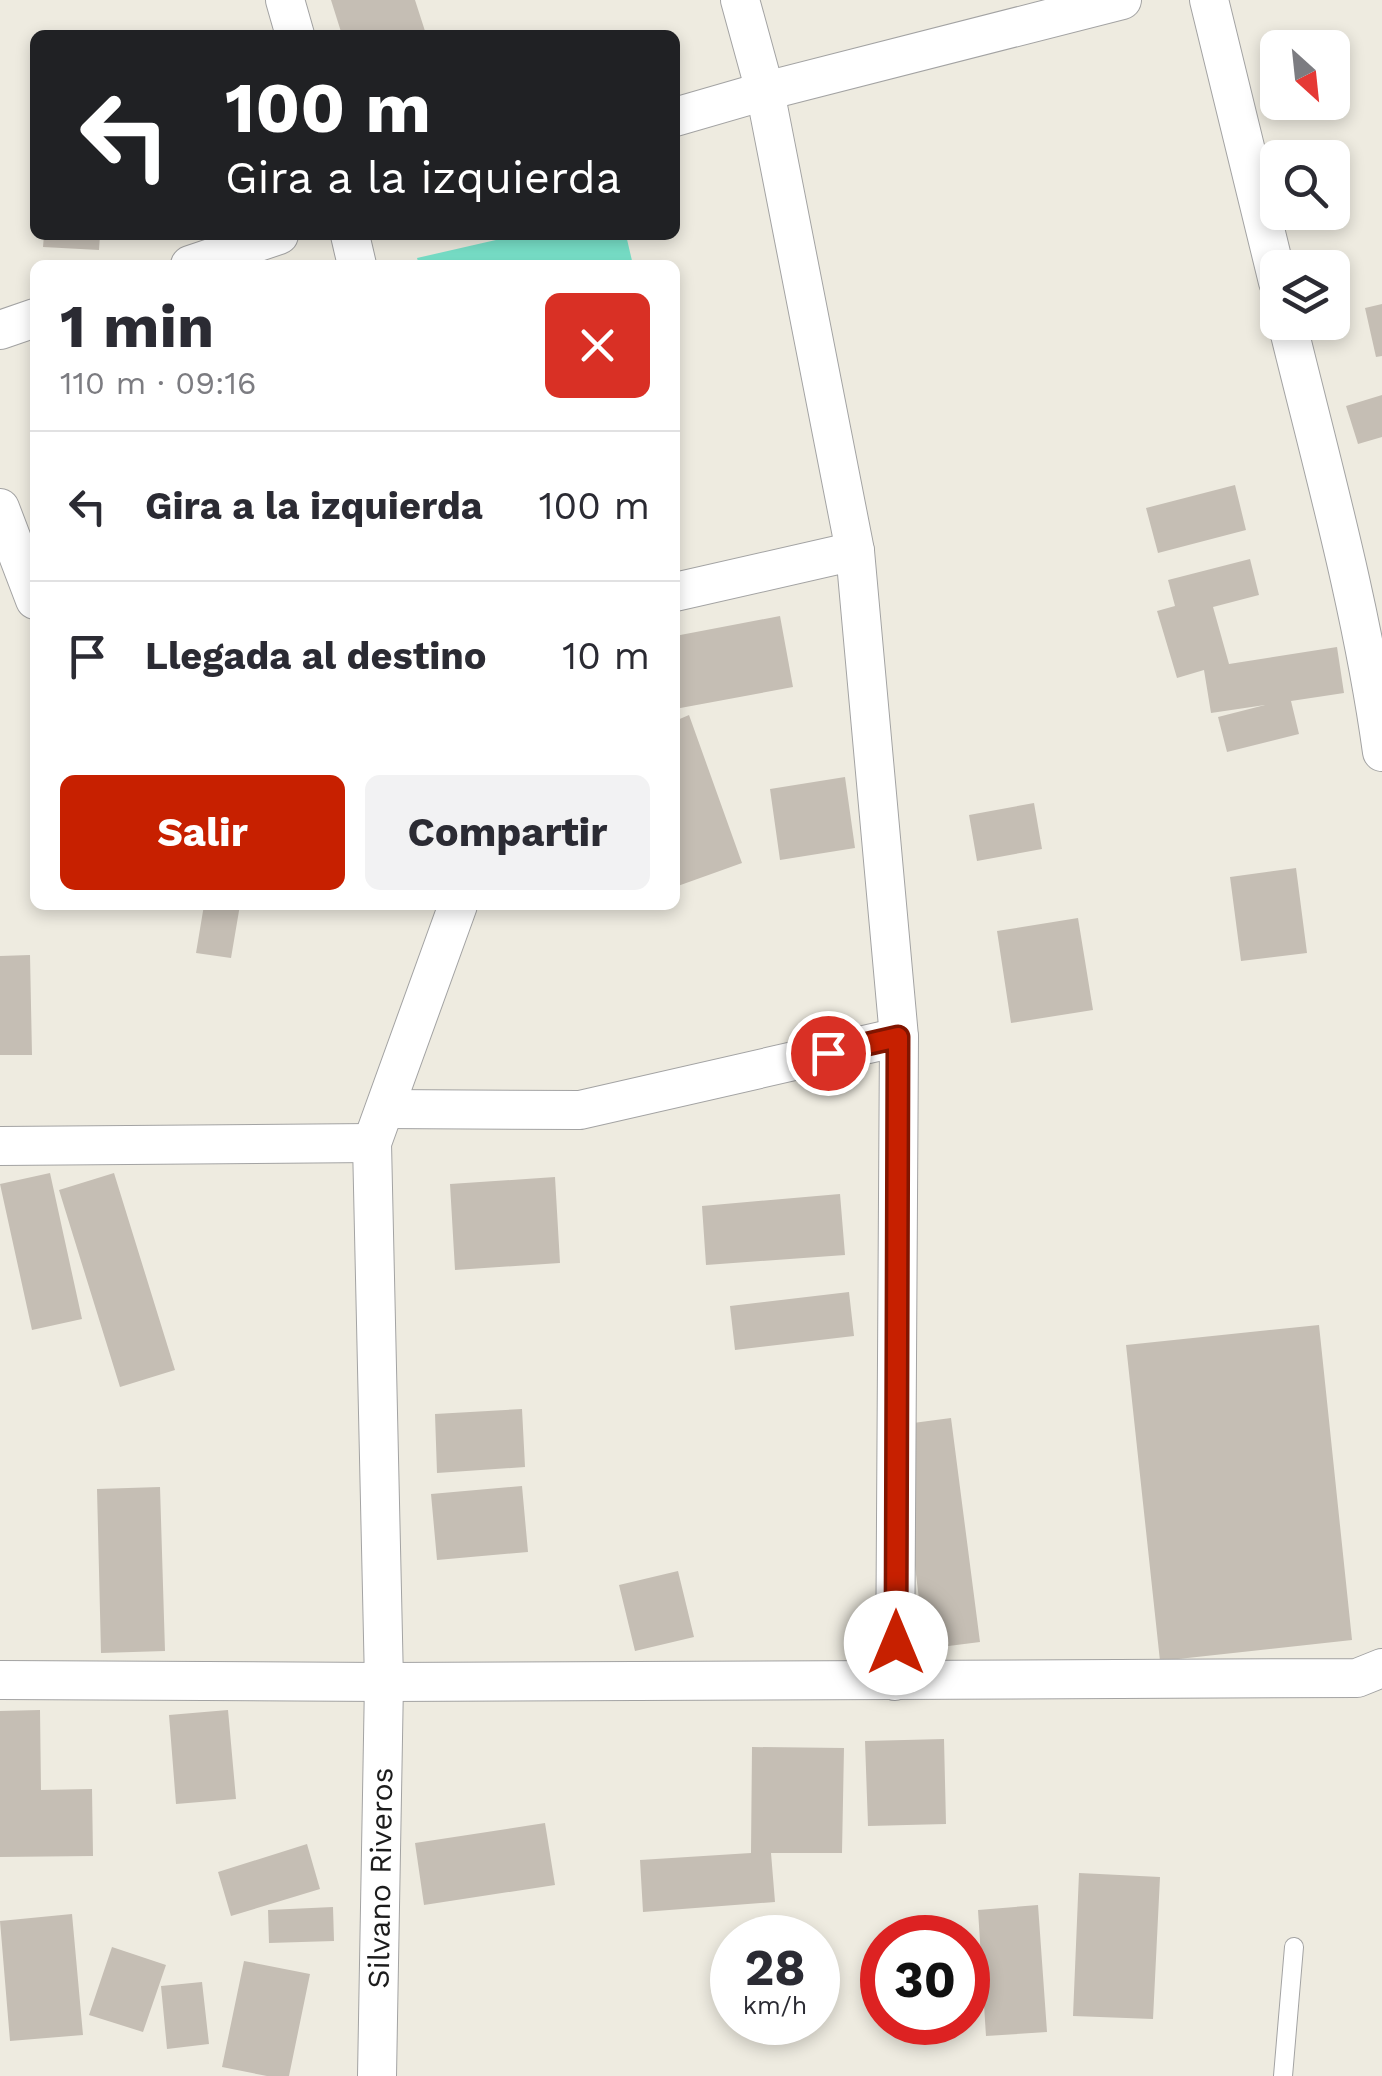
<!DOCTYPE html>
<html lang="es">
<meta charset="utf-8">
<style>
:root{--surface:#fff;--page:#f2f2f3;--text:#2b2b33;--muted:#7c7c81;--line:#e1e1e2;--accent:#c72000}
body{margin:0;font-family:"Work Sans",sans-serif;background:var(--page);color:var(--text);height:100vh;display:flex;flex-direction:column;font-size:38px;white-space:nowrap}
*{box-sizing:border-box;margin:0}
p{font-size:32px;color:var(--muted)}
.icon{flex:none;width:55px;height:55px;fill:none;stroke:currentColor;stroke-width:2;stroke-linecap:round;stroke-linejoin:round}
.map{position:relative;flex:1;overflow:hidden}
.details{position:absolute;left:30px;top:260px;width:650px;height:650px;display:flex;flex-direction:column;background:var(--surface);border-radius:15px;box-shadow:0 5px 15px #0003}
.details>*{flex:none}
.hud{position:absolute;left:30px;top:30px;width:650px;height:210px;border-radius:15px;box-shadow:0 5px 15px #0003;background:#202124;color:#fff;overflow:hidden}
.needle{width:65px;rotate:153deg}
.buttons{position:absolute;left:1260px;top:30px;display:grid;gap:20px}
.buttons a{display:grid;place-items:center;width:90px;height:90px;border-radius:15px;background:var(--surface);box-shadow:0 5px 15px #0003;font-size:50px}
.speed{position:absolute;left:710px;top:1915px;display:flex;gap:20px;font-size:50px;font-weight:700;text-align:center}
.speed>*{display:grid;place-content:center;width:130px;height:130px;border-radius:50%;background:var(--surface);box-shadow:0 5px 15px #0003;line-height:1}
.speed small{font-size:25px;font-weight:400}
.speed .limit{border:15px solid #d22;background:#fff;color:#111}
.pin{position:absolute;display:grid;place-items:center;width:85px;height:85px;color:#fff;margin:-42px;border:5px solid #fff;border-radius:50%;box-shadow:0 2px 10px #0007}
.me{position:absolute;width:110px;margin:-55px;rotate:0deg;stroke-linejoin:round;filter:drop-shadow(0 0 8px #0008)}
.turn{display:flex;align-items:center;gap:35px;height:210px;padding:0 30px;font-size:45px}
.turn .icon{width:130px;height:130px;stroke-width:2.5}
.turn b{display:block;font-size:70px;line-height:85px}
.round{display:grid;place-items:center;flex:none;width:105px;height:105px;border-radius:15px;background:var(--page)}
.headline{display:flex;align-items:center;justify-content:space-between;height:170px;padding:0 30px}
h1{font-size:60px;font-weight:700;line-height:75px}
.cta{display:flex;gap:20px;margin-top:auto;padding:20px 30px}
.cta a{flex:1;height:115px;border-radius:15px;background:var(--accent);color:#fff;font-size:40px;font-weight:700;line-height:115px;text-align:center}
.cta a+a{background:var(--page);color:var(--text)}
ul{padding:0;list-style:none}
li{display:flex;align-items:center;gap:30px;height:150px;padding:0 30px;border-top:2px solid var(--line)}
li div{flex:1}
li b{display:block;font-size:38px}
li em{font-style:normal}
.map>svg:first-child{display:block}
.pitch{fill:#79e2ca}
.building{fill:#c5beb4}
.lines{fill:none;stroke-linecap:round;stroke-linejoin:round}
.service-casing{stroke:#a3a3a3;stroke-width:20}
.minor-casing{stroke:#a3a3a3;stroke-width:40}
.service{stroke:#fff;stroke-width:18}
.minor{stroke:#fff;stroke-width:38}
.route-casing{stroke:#811500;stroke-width:25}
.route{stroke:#c72000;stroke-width:18}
.labels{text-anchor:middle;stroke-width:10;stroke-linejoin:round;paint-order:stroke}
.street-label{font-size:30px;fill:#1c1c1c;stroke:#fff}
</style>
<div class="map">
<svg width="1382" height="2076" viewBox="0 0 1382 2076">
<rect width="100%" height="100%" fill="#eeebe0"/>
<path class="pitch" d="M518,235H626L633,265H419L417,258Z"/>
<path class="building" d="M331,0H415L425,31L413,35H342Z
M44,235H100L99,250L43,247Z
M1382,304V356L1376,357L1365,308Z
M1382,395V437L1358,444L1346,406Z
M1235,485L1246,530L1158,553L1146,508Z
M1250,559L1259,595L1213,607L1229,664L1337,647L1344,693L1291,701L1299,734L1227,752L1218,717L1265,705L1211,713L1204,670L1177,678L1157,611L1175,606L1168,580Z
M780,616L793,687L675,709V636Z
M689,715L742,863L675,887V721Z
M845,777L855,848L780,860L770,789Z
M1034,803L1042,849L977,861L969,815Z
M1296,868L1307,953L1241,961L1230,877Z
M204,905H240L231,958L196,953Z
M1078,918L1093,1010L1011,1023L997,931Z
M30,955L32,1055H0V956Z
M50,1173L82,1319L32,1330L0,1184Z
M114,1173L175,1370L120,1387L59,1190Z
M555,1177L560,1263L455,1270L450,1184Z
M840,1194L845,1255L706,1265L702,1206Z
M849,1292L854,1336L735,1350L730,1306Z
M1319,1325L1352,1640L1160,1661L1126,1345Z
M522,1409L525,1467L437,1473L435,1414Z
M951,1418L980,1642L925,1649L898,1425Z
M522,1486L528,1552L437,1560L431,1494Z
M160,1487L165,1651L101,1653L97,1489Z
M678,1571L694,1637L635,1651L619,1585Z
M40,1710L41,1790L92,1789L93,1856L0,1857V1711Z
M228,1710L236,1799L176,1804L169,1715Z
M944,1739L946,1824L868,1826L865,1741Z
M752,1747L844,1748L842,1853H771L775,1902L643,1912L640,1860L751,1853Z
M545,1823L555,1885L424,1905L415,1843Z
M307,1844L320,1889L231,1916L218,1872Z
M1079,1873L1160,1877L1153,2019L1073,2016Z
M1038,1905L1047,2032L986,2036L978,1910Z
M333,1907L334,1941L269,1943L268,1910Z
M72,1914L83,2035L10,2041L0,1921Z
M112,1947L166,1965L143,2032L89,2015Z
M244,1961L310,1974L289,2076H267L222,2067Z
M202,1982L209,2044L167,2049L161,1986Z"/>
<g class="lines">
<defs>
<path id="service" d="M1283,2076L1294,1947"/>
<g id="minor">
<path d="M285,0L295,35"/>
<path d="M740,0L765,91L855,551L899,1037L895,1681"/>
<path d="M1209,0L1278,282"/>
<path d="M675,117L765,91L1122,0"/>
<path d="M350,235L357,265"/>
<path d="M190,265L279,235"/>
<path d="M1287,322C1322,465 1362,607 1382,752"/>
<path d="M0,330L35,318"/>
<path d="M0,508L35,600"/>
<path d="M675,592L855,551"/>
<path d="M385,1109L580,1110L899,1037"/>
<path d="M0,1146L372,1143"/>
<path d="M0,1680L384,1682L1357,1678L1382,1668"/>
<path id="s1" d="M377,2076L384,1682L372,1143L458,905"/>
</g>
</defs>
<use href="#service" class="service-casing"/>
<use href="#minor" class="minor-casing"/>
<use href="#service" class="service"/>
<use href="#minor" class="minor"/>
</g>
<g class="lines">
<defs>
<path id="route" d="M828,1053L898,1037L896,1643"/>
</defs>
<use href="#route" class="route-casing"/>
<use href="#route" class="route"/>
</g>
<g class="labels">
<g class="street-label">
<text dy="10" stroke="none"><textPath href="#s1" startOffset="198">Silvano Riveros</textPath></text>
</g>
</g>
</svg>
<div class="buttons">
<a><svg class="needle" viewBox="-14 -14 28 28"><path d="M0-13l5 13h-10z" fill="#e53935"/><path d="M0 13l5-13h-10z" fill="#7c7c81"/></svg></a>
<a><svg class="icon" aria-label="search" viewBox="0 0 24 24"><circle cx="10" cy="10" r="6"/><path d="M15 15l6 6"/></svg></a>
<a><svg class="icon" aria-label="layers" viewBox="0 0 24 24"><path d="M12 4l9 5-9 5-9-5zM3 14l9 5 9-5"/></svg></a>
</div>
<div class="speed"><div>28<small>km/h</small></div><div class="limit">30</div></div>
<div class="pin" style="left:828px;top:1053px;background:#d93025"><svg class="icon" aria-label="arrive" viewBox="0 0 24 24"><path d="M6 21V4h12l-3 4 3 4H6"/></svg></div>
<svg class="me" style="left:896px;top:1643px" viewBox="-20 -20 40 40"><circle r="19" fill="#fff"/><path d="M0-13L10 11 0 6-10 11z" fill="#c72000"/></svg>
<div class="hud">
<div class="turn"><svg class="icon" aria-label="left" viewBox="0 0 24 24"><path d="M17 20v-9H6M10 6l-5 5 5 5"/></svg><div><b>100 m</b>Gira a la izquierda</div></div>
</div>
<section class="details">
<div class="headline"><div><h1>1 min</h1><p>110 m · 09:16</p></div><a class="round" style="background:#d93025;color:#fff"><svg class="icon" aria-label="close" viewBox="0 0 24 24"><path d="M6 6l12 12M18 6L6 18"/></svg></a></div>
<ul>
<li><svg class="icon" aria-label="left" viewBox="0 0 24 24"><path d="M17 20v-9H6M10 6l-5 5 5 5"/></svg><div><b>Gira a la izquierda</b></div><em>100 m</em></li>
<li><svg class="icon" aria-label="arrive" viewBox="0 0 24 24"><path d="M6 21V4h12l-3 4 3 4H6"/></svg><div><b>Llegada al destino</b></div><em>10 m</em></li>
</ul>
<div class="cta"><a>Salir</a><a>Compartir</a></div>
</section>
</div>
